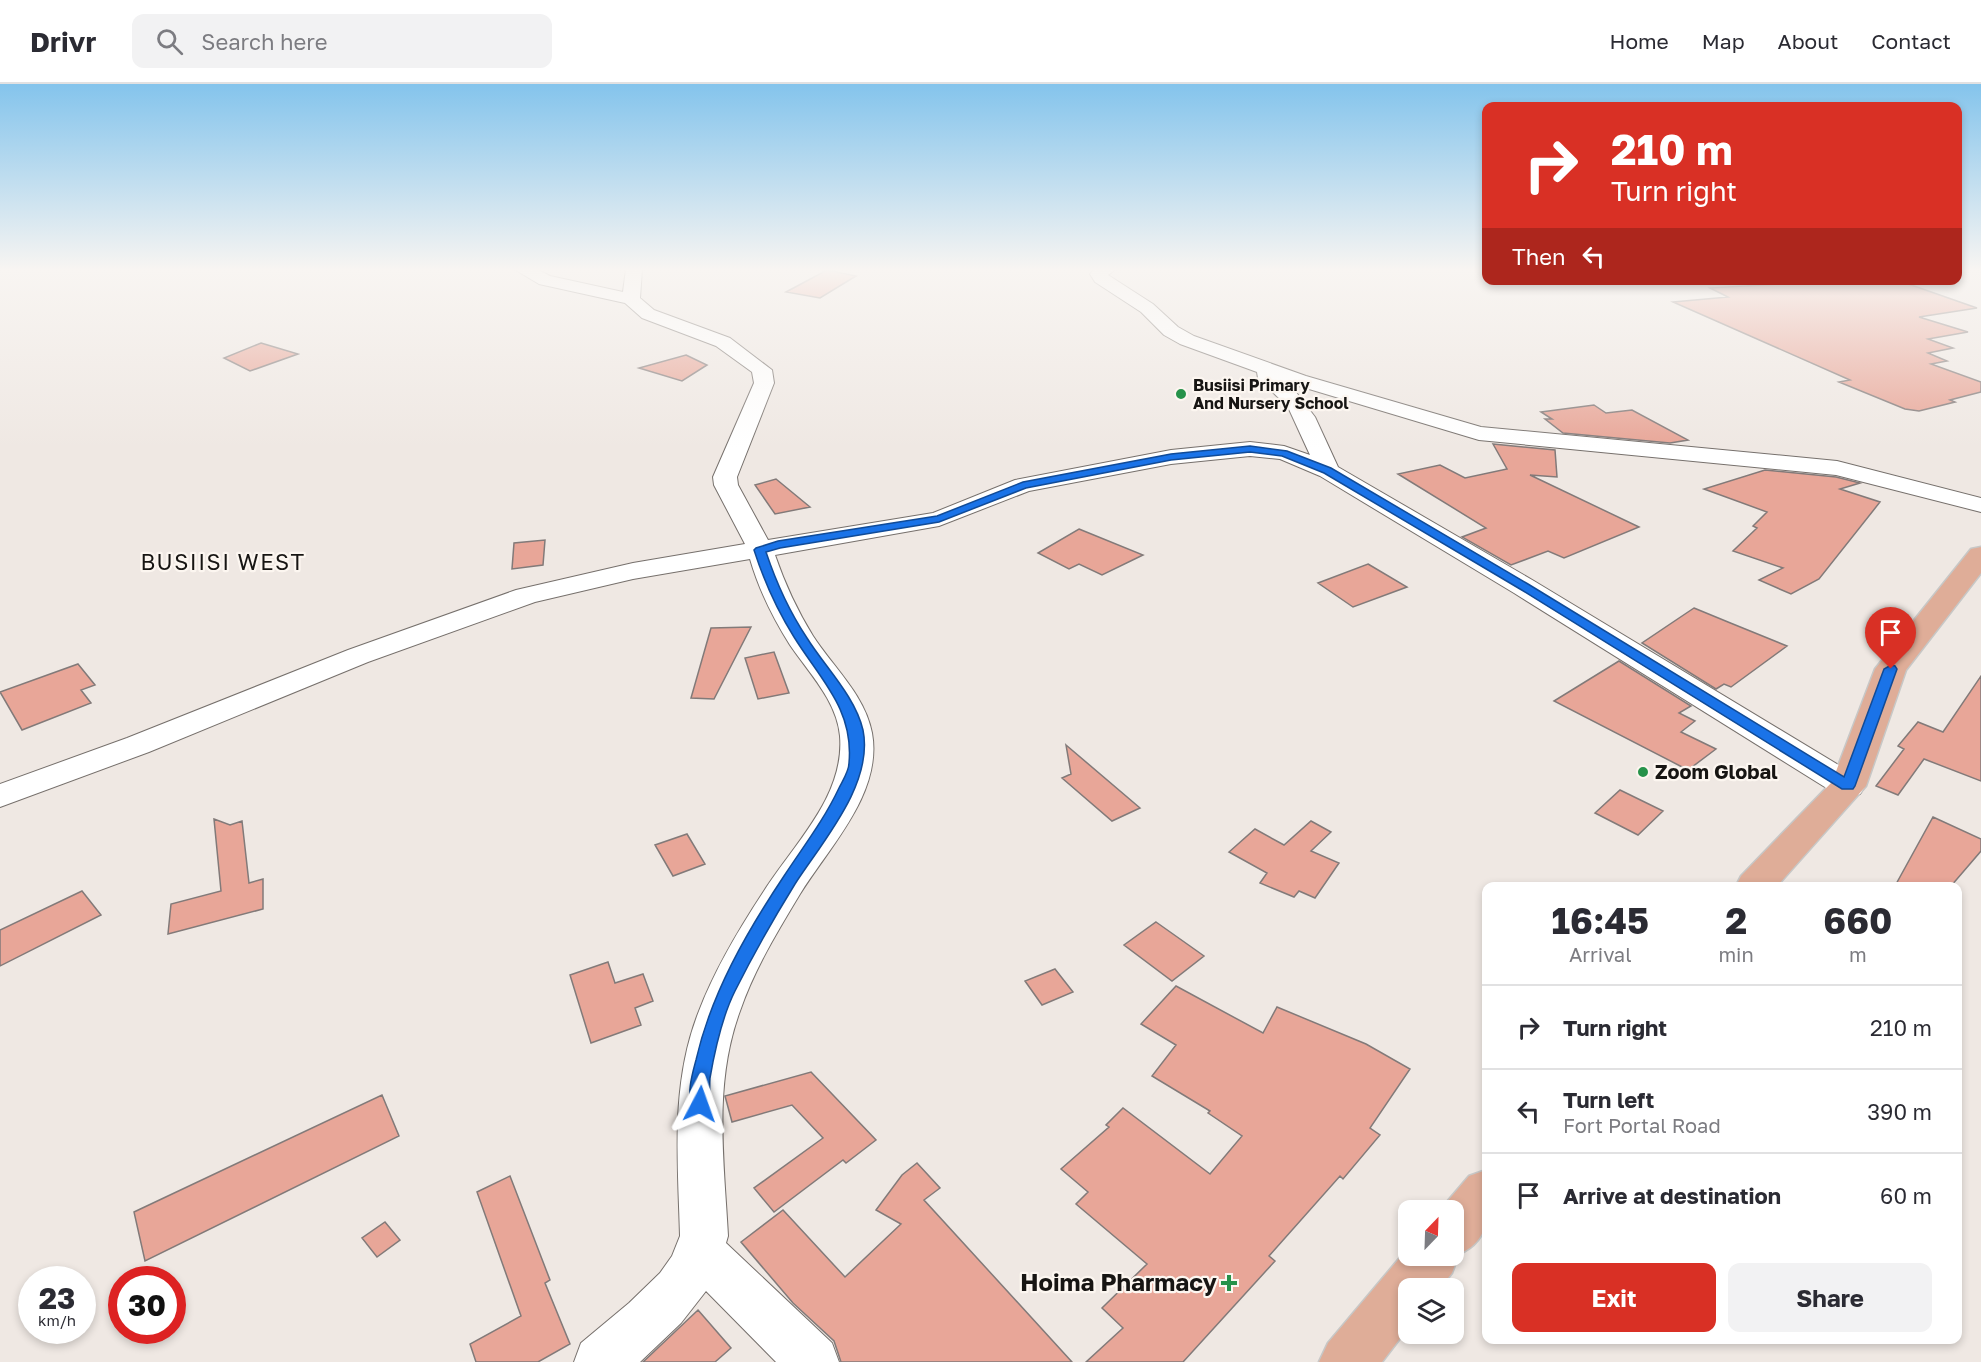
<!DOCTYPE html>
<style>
:root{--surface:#fff;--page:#f2f2f3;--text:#2b2b33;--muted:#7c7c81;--line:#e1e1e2;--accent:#d93025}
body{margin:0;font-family:"Golos Text",sans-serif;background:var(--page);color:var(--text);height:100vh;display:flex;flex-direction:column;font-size:22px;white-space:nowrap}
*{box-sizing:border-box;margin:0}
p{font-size:20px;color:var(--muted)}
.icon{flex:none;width:33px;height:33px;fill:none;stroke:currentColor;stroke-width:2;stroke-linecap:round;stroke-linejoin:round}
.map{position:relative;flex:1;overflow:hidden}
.details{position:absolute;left:1482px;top:798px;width:480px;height:462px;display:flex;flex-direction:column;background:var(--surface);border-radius:12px;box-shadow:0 3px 9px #0003}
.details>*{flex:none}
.guide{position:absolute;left:1482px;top:18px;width:480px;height:183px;border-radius:12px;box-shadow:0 3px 9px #0003;background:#d93025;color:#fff;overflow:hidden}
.needle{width:39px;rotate:23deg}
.tools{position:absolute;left:1398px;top:1116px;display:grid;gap:12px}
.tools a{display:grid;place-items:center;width:66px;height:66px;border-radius:12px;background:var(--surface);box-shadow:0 3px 9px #0003;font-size:30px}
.speed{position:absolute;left:18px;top:1182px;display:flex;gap:12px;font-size:30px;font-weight:700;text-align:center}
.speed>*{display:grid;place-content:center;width:78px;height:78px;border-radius:50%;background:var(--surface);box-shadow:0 3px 9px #0003;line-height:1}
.speed small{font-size:15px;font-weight:400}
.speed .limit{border:9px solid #d22;background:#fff;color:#111}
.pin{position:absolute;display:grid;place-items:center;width:51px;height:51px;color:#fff;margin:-62px -26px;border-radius:50% 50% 50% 0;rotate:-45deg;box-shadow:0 0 6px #0007}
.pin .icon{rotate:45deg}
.me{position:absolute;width:66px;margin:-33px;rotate:4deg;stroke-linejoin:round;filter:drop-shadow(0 0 4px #0008)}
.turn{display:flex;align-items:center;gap:21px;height:126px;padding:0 30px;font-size:27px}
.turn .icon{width:78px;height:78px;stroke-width:2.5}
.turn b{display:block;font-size:42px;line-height:51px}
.then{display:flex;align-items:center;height:57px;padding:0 30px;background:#0003;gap:12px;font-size:22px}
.eta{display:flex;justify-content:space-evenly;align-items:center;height:102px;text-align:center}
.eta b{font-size:36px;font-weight:700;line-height:42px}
.action{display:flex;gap:12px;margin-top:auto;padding:12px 30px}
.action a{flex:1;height:69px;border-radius:12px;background:var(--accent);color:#fff;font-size:24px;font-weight:700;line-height:69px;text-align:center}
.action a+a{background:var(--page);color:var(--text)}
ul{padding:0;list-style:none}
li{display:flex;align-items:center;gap:18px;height:84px;padding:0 30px;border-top:2px solid var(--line)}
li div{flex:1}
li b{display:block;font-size:22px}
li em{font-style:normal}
header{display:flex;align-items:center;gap:36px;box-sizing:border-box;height:84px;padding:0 30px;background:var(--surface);border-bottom:2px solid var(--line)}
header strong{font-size:28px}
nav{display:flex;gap:33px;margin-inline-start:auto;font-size:21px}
.search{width:420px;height:54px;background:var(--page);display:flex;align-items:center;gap:15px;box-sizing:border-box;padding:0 21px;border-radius:12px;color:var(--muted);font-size:22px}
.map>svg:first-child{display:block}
.building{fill:#e8a698;stroke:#827a79;stroke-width:1.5}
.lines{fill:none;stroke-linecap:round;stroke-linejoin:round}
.minor-casing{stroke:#76706c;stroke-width:2}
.primary-casing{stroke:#c7c7c6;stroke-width:3}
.minor{fill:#fff;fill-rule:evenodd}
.primary{fill:#dfad98;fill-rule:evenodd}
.route{fill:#1a73e8;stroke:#114b97;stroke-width:1.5}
.poi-dot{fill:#26924a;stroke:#fcf6f0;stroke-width:2}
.labels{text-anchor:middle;stroke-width:4.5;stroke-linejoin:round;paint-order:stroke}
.far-poi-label{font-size:16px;font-weight:bold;fill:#171513;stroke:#fcf6f0;text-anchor:start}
.poi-label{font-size:20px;font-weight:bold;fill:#171513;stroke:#fcf6f0;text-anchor:start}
.quarter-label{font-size:22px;letter-spacing:1.5px;fill:#171513;stroke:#fcf6f0}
.near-poi-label{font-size:24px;font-weight:bold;fill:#171513;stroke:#fcf6f0;text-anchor:end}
</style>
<header>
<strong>Drivr</strong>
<div class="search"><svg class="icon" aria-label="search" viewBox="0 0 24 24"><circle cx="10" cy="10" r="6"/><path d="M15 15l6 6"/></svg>Search here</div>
<nav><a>Home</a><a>Map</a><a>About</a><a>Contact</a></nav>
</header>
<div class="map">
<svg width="1981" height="1278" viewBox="0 0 1981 1278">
<rect width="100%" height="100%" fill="#efe8e3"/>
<path class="building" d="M827,186L856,192L820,214L786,208Z
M1775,196H1897L1977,224L1919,233L1968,248L1928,255L1953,264L1928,269L1947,277L1931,280L1981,298V308L1950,316L1955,318L1919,327L1905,325L1839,298L1850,296L1673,218L1728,213L1710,204L1782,200Z
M261,259L298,270L250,287L224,274Z
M686,271L707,281L682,297L639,284Z
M1594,321L1606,329L1632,326L1688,356L1670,359L1563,349L1545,335H1552L1541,328Z
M1493,360L1555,366L1557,393L1530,391L1639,443L1564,474L1548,467L1511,481L1462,453L1486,444L1398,390L1440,381L1465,394L1507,385Z
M1765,386L1836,393L1860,399L1840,405L1880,418L1819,495L1791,510L1759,496L1783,484L1733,467L1757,444L1753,442L1767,428L1704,405Z
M776,395L810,423L775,430L755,401Z
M1079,445L1143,471L1102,491L1079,480L1069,485L1038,469Z
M545,456L543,481L512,485L514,459Z
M1368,480L1407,503L1353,523L1318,499Z
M1694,524L1728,538L1787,562L1731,603L1724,600L1716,605L1642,559Z
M751,543L714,615L691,614L711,544Z
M774,568L789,609L758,615L745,574Z
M1619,577L1691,622L1679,629L1695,637L1681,648L1716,665L1688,686L1554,617Z
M78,580L95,601L81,606L91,619L22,646L0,608Z
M1981,592V697L1924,675L1898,711L1876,702L1904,665L1898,662L1918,638L1943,648Z
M1066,661L1140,724L1112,737L1062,694L1071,690Z
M1620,706L1663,727L1638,751L1595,729Z
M1933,733L1981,755V767L1951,802H1895Z
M214,735L230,741L242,737L249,799L263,795V825L168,850L171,820L221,807Z
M1311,737L1331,748L1311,767L1339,779L1315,814L1299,807L1294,813L1260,799L1267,789L1229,768L1255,745L1284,761Z
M687,750L705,780L673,792L655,761Z
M82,807L101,831L0,882V846Z
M1156,838L1204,872L1172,897L1124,861Z
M608,878L615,899L643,890L653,917L635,924L641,941L591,959L570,891Z
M1055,885L1073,908L1042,921L1025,897Z
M1176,902L1263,949L1277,923L1366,960L1410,985L1370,1044L1380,1051L1343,1095L1340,1092L1269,1172L1275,1177L1183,1278H1086L1123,1244L1102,1224L1147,1180L1076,1120L1088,1108L1061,1085L1109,1043L1106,1041L1123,1024L1210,1090L1242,1052L1208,1029L1210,1027L1152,992L1176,961L1141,940Z
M811,988L876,1056L846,1079L843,1076L774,1128L754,1104L823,1054L792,1021L732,1038L725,1012Z
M382,1011L399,1052L145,1177L134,1128Z
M917,1079L940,1104L924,1116L1072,1278H841L834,1257L793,1219L741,1158L783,1126L845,1193L901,1140L876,1126L902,1091Z
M510,1092L550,1196L545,1199L570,1260L538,1278H476L470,1260L521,1232L477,1108Z
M385,1138L400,1156L377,1173L362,1154Z
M698,1226L731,1264L715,1278H643Z"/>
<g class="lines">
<defs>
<path id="minor" d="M514,185H536L550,192L623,208L626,185H642L640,214L654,226L730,254L772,286L774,299L737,393L738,401L768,456L933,429L1015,396L1171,366L1250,358L1284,362L1310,371L1288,323L1258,294L1257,288L1180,260L1164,251L1141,228L1095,198L1090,190L1094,185H1116L1108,191L1153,220L1178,243L1194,252L1306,292L1481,343L1837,377L1981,414V428L1836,391L1479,356L1289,299L1315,333L1338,383L1534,497L1860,694L1865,702L1860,710L1848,713L1836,710L1514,509L1320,392L1280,375L1250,372L1171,380L1029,407L939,442L775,471C785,500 797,526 813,552C833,583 865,611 872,649C883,709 829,763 800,810C777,848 754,886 740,927C713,1000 724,1076 728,1152L726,1159L832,1259L839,1278H776L706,1207L681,1239L640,1278H574L581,1259L629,1219L660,1189L672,1172L680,1152C678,1076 670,1000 699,927C715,885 739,845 764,807C794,760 845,712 840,652C837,617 809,589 790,561C773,534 759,506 750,475L633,495L535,518L368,578L149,668L0,723V700L127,654L348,566L516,506L633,479L745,460L714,401L713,393L754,299L752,288L716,262L642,234L625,219L539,200Z"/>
<path id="primary" d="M1981,463V489L1906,586L1866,702L1777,802H1736L1741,792L1832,698L1875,585L1971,465Z
M1486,1086C1490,1118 1494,1156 1459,1170L1452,1189L1440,1204H1408V1244L1382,1278H1319L1328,1259L1408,1164V1172H1454V1126H1440L1469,1092Z"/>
</defs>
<use href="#minor" class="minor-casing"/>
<use href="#primary" class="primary-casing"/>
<use href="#minor" class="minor"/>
<use href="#primary" class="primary"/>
</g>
<linearGradient id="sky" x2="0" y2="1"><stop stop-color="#84c4ec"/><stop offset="0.51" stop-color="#f8f5f2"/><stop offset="1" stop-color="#f8f5f2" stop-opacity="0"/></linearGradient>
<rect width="1981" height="364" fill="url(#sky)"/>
<path class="route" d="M1250,362L1287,367L1331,384L1528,500L1844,693L1884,585L1891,581L1895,582L1897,585L1855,702L1853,705H1842L1520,505L1324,389L1282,372L1250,368L1171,376L1026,404L939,438L780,464L766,468C776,498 789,527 807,554C825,583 855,612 863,646C874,700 822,758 795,800C774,834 753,871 735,907C722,933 715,965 710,994C709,1005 711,1015 707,1025L700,1028L693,1025C686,1011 692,991 696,976C711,910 746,849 784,792C803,763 824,736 839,704C843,696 849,687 849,679C854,625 820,595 794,553C777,526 764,497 754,466L756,464L778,457L937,432L1023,398L1171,370Z"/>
<g class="poi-dot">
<circle cx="1181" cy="310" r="6"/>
<circle cx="1643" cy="688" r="6"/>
<path d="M1226 1190h6v6h6v6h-6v6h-6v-6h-6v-6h6z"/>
</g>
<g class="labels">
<g class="far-poi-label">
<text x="1193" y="307">Busiisi Primary<tspan x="1193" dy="18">And Nursery School</tspan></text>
</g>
<g class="poi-label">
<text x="1655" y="695">Zoom Global</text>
</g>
<g class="quarter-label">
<text x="223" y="486">BUSIISI WEST</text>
</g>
<g class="near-poi-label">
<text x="1217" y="1207">Hoima Pharmacy</text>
</g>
</g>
</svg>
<div class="tools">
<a><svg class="needle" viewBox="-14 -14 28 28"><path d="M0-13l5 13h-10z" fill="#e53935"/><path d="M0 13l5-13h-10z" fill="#7c7c81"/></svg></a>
<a><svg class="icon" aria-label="layers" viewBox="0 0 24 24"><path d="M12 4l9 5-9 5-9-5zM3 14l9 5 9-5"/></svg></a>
</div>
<div class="speed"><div>23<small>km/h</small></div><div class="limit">30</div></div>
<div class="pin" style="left:1891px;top:585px;background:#d93025"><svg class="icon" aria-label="arrive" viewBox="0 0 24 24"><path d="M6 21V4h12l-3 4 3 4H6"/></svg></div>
<svg class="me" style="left:700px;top:1020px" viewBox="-20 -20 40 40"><path d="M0-17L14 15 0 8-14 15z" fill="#1a73e8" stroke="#fff" stroke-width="4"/></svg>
<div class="guide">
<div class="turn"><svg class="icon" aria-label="right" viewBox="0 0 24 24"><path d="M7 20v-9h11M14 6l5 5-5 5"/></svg><div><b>210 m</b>Turn right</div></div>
<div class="then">Then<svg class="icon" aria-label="left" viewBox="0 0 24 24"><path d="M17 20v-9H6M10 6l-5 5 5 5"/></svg></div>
</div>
<section class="details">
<div class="eta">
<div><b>16:45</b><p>Arrival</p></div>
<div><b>2</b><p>min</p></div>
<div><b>660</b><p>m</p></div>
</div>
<ul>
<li><svg class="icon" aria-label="right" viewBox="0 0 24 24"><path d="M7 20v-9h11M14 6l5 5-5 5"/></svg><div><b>Turn right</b></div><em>210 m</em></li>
<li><svg class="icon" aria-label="left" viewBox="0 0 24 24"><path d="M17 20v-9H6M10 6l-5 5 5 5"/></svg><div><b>Turn left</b><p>Fort Portal Road</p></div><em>390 m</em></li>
<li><svg class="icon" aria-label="arrive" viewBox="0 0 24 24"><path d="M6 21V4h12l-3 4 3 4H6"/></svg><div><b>Arrive at destination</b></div><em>60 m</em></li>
</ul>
<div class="action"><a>Exit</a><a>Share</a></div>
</section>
</div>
